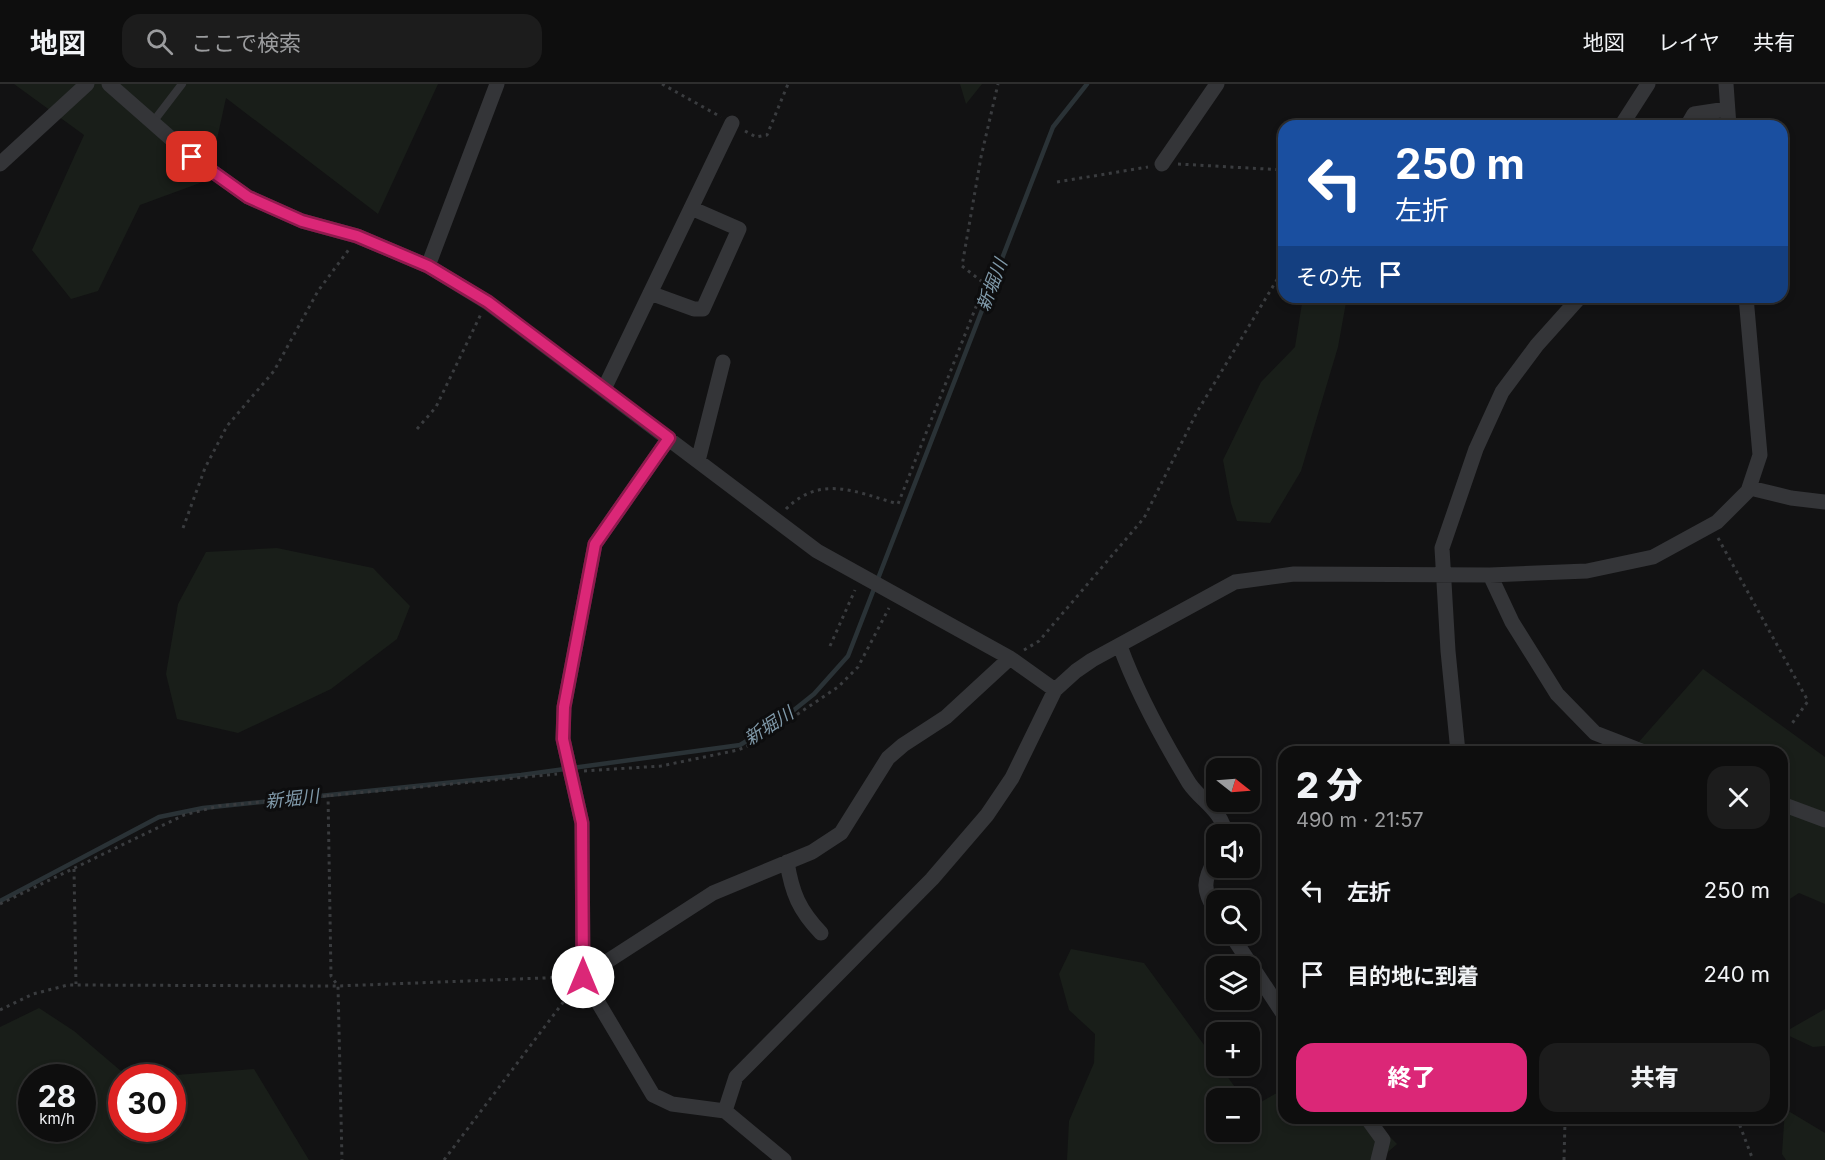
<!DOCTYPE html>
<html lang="ja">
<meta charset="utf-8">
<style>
:root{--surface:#0e0e0e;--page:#1c1c1c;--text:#f1f3f6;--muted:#9b9c9e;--line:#2e2e2e;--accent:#db2777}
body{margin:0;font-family:Inter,"Noto Sans JP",sans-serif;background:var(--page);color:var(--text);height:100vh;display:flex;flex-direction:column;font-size:22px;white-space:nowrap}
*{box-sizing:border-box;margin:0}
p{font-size:20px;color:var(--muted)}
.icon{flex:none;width:33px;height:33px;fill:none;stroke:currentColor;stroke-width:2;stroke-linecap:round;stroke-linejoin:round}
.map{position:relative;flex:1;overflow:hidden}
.sheet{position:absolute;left:1278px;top:662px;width:510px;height:378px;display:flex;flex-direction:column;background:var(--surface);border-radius:18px;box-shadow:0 3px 9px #0003,0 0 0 2px var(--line)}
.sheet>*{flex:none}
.banner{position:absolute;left:1278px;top:36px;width:510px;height:183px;border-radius:18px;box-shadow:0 3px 9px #0003,0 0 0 2px var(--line);background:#1a4fa0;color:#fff;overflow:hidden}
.needle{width:39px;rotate:107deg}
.controls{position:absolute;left:1206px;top:674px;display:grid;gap:12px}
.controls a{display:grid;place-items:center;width:54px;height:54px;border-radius:12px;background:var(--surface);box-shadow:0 3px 9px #0003,0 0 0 2px var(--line);font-size:30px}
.speed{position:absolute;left:18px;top:980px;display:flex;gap:12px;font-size:30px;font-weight:700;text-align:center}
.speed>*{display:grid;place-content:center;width:78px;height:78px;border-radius:50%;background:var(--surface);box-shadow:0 3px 9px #0003,0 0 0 2px var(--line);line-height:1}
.speed small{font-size:15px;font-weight:400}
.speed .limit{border:9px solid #d22;background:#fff;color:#111}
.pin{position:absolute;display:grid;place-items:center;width:51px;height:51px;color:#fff;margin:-26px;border-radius:12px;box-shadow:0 3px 9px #0006}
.me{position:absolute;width:66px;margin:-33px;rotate:0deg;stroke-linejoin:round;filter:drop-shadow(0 0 4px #0008)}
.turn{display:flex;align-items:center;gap:21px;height:126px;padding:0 18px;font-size:27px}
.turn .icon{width:78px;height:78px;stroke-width:2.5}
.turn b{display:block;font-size:42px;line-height:51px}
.then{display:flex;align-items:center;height:57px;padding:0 18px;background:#0003;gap:12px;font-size:22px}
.round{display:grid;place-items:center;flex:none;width:63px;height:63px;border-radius:18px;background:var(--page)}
.overview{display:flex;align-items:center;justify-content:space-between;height:102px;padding:0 18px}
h1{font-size:36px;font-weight:800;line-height:45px}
.primary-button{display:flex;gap:12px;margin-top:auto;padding:12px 18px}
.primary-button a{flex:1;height:69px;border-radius:18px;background:var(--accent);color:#fff;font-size:24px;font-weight:800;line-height:69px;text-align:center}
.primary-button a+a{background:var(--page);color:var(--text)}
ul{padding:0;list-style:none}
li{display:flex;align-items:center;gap:18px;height:84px;padding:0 18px}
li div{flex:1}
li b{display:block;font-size:22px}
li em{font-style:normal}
header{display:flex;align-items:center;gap:36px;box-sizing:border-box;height:84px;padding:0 30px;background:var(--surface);border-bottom:2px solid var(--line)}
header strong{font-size:28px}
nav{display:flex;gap:33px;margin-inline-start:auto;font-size:21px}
.search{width:420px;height:54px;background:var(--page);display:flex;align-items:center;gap:15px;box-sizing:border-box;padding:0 21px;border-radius:18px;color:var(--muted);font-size:22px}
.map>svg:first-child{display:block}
.green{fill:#191e19;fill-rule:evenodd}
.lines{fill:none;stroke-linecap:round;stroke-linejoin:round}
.stream{stroke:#2a3236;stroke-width:4.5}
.path{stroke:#3a3c3f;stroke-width:3;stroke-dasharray:3 4.5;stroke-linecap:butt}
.service{stroke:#343538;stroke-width:8}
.minor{stroke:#343538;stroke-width:15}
.route-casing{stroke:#8e194d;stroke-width:15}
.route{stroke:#db2777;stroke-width:10}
.labels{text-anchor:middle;stroke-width:6;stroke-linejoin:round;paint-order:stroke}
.water-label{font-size:18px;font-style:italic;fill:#809aaa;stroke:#0d0d0e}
</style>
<header>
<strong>地図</strong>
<div class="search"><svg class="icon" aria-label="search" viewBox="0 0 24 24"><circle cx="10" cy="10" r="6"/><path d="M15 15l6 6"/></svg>ここで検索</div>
<nav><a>地図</a><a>レイヤ</a><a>共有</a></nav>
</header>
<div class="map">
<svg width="1825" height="1076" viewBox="0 0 1825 1076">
<rect width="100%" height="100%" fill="#121213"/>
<path class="green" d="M14,0H438L378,130L226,14L208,96L140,121L98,207L71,215L32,166L84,51Z
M960,0H982L966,20Z
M1303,213H1347L1338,263L1301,387L1270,439L1237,437L1231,419L1223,376L1261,298L1295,263Z
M277,464L373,484L410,522L397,555L331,605L238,649L177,635L166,590L178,520L206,468Z
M1703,585L1825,673V820L1799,809L1782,820V668H1630Z
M1071,865L1144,879L1243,1014H1216V1047H1250V1016L1259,1019L1284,1005V1034H1371L1397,1060L1379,1076H1067L1069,1037L1094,979L1095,950L1069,926L1059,890Z
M39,924L74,947L128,993H122V1044H172V993H150L254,985L309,1076H0V943ZM32,993H82V1044H32Z
M1825,925V962L1813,963L1783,949Z
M1785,1025L1825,1049V1076H1786L1782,1070Z"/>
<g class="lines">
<path class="stream" d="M0,817L159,733L203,724L521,691L740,661L784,634L814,610L848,572L1053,43L1087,0"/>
<path class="path" d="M662,0L721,33
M745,47L756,53L767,51L788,0
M1178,80L1284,86
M1057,98L1148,83
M417,345L436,323L481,230
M786,425C821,390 856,408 898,420L985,200L962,182L981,73L998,0
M183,444L205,384L227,342L274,287L318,207L350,164
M1718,454L1808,617L1791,641
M830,562L855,506
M1024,566L1039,557L1144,434L1197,328L1278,194L1284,168
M584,687L661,682L738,666L756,658L838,603L858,583L889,524
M328,710L331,892L338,902L342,1076
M74,785L76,900
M0,820L184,731L219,722L557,690
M0,926L33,910L68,901L338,902L569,893
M1737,1034L1753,1076
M444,1076L574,904
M1564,1076L1565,1037L1570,1034"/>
<path class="service" d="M153,38L182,0"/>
<path class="minor" d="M109,0L192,73L248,113L302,137L357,152L428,182L487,218L817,467L1010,574L1055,606
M1726,0L1729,42
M1621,42L1648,0
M1687,42L1694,30L1727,25
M0,80L87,0
M1162,80L1217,0
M428,182L497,0
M650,209L694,225H703L739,145L691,124
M604,305L732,39
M669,354L595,460L564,623L563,655L582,739L583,893L653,1011L672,1020L725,1027L784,1076
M698,377L723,278
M1750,404L1791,414L1825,418
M1490,491L1512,538L1557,610L1595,649L1644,668
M1120,562C1137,609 1163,656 1189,699C1201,717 1223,727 1225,750
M1458,668L1448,567L1442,464L1476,365L1502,308L1537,261L1580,213
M1782,720L1825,736
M1216,774C1203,796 1202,806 1216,828
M787,778C792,809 799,826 821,849
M1230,849L1284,931
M583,893L713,809L812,768L841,749L888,674L903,661L946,633L1010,574
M725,1027L736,993L932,795L987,731L1012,694L1055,606L1076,587L1092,576L1235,498L1294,490L1490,491L1587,487L1653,473L1717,438L1748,407L1760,371L1746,213
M1367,1034L1383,1056L1378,1076"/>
</g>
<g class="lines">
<defs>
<path id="route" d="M192,73L248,113L302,137L357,152L428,182L488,218L669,354L595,460L564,623L563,655L582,739L583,893"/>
</defs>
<use href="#route" class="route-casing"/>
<use href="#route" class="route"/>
</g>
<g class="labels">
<g class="water-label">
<text transform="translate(992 201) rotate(-69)" y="6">新堀川</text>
<text transform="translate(769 642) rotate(-33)" y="6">新堀川</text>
<text transform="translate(292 715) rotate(-6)" y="6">新堀川</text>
</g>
</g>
</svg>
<div class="controls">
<a><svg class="needle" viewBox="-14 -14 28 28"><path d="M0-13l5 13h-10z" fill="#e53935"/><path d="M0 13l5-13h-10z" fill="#9b9c9e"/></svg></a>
<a><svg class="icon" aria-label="sound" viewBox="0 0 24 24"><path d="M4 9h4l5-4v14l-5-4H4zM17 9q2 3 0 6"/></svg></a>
<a><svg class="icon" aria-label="search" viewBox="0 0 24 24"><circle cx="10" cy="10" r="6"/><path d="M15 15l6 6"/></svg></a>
<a><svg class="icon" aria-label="layers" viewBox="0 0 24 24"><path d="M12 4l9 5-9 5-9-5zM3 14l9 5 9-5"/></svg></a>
<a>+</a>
<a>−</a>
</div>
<div class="speed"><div>28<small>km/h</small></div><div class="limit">30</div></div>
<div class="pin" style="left:192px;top:73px;background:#d93025"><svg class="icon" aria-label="arrive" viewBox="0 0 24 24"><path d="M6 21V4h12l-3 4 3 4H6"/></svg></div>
<svg class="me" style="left:583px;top:893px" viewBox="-20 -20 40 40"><circle r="19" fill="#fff"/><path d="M0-13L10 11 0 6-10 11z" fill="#db2777"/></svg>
<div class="banner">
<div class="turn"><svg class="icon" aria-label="left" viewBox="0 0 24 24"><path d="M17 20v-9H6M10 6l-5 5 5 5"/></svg><div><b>250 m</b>左折</div></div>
<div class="then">その先<svg class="icon" aria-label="arrive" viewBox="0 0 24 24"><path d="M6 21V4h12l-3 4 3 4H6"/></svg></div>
</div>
<section class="sheet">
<div class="overview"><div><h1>2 分</h1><p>490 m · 21:57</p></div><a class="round"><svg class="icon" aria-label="close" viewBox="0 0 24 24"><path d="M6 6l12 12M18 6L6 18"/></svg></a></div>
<ul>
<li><svg class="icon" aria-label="left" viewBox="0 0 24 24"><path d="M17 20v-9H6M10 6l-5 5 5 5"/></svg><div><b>左折</b></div><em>250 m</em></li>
<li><svg class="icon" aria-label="arrive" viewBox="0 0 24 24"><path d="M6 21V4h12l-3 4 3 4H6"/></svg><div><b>目的地に到着</b></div><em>240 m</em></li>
</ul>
<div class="primary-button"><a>終了</a><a>共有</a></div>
</section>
</div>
